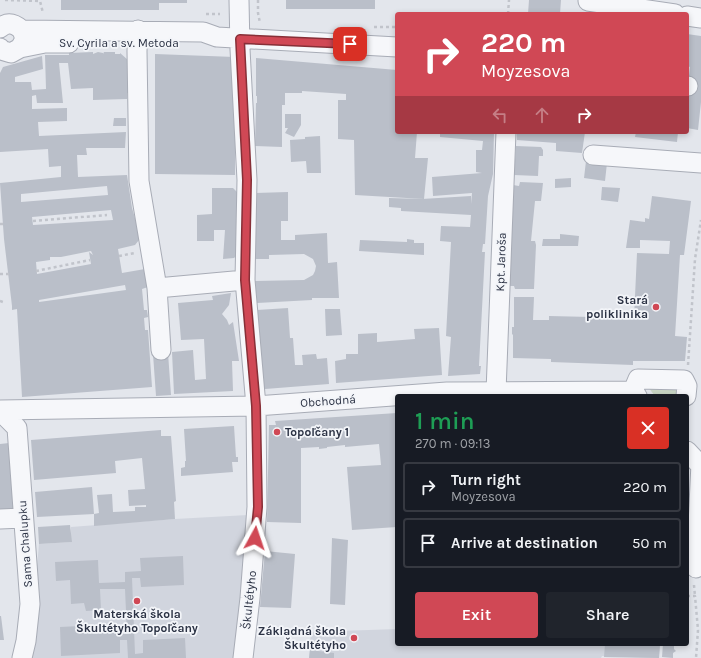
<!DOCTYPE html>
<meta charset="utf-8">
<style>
:root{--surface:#171b24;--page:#20242c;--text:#f1f3f6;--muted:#9ea1a6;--line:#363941;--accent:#d04855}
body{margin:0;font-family:Karla,sans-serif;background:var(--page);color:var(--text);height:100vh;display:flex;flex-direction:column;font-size:15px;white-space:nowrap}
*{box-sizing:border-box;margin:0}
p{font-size:13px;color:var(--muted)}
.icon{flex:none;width:22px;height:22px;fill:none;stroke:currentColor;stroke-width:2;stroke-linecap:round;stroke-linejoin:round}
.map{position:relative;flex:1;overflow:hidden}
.panel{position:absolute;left:395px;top:394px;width:294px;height:252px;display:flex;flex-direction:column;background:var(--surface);border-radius:4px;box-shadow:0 2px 6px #0003}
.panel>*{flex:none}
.guide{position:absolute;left:395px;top:12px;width:294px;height:122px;border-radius:4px;box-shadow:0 2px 6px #0003;background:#d04855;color:#fff;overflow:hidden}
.pin{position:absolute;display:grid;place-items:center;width:34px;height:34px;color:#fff;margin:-17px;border-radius:8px;box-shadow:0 2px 6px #0006}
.me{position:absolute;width:44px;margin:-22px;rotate:5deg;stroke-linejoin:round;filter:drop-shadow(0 0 3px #0008)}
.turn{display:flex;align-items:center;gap:14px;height:84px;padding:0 20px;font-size:18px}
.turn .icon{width:52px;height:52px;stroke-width:2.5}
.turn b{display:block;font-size:28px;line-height:34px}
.lanes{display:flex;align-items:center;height:38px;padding:0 20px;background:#0003;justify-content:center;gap:20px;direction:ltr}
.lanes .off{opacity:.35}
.round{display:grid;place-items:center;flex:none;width:42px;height:42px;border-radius:4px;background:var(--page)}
.summary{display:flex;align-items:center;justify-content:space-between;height:68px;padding:0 20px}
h1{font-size:24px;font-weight:600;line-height:30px;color:#1e9e55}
.action{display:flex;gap:8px;margin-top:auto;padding:8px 20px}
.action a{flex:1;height:46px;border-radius:4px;background:var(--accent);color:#fff;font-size:16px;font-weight:600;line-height:46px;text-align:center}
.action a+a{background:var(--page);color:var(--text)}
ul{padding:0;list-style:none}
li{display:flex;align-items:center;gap:12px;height:50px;margin:0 8px 6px;padding:0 12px;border:2px solid var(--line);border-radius:4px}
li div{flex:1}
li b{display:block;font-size:15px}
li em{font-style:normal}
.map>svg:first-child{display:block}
.built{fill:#d1d5de}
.green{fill:#c8d5c4}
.building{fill:#babfc9;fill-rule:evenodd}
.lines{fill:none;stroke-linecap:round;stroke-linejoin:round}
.minor-casing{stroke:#a8acb6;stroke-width:21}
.path{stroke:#c1c4cb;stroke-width:2.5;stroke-dasharray:3 3;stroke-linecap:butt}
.minor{stroke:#f6f7fa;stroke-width:19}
.route-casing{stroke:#872f37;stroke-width:10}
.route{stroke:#d04855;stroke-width:7}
.poi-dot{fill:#d04855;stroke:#f3f5f9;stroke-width:1.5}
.labels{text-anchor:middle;stroke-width:3.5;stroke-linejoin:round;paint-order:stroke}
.street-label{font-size:12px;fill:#2b3244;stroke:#f3f5f9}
.poi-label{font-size:12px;font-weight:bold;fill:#2b3244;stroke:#f3f5f9;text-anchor:end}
</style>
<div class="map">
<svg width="701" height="658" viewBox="0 0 701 658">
<rect width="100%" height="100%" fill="#e3e6ec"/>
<path class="built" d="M248,515L234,658H29L39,544L71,542V527L175,519Z
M397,629V644H660L659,658L602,656L601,658H309L311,632Z"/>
<path class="green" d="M644,382L684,385L683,396H655Z"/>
<path class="building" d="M61,0H187V3H159V10H61Z
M286,0H375V9H286Z
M529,0H561L560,14H528Z
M687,34L701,36V102L698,130L687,128V92L690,67L687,66Z
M93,52V54L98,52L103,53V54L104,52H115V54H120V53L128,60H127V65H129V77H127V82H129V93H127V99L93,100V88L71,89L68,63H59L63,103H37L36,95L32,96V109L67,108V121L38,122L39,136L126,132L125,148H86L87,155H77L78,177L127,175L132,208L139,232V240L135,245L118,249L122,273L145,269L148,287L142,289L144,310H147L148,317L144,318L145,330H148L152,387L22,397L17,309L12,310V306L4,239L0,183L61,177V166L49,167L48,149L0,152V73L3,67L42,56L43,69L15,77V82H31L32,90L46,89L45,55H69V53ZM107,186L108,195L21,202V194ZM111,210L113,220L33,225L32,217ZM91,251L93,255L89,252L91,264L37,274L36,262L50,260V257H61ZM125,285L126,290L39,302V300Z
M155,54L235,57V175L155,174Z
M256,58L397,70V132H417L415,158H428L424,199L355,195L354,140L338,139V100H346V94L302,91V93H285V105H282V147L255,146L256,103H257V96H256Z
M285,114H301V125L294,137L285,133L288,128H285Z
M114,118H126V126H113Z
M440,132H494L493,174L488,196L485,244H483L482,252H485L479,366H481L480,374L448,376L451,337L446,336L451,242L440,241L441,226L470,227L471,215L401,211V208L389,207V198L422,199L471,196V204L472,193L433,196L432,177L482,173L476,172V150H482L483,141L440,137Z
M517,132H585L582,153L556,151V143L517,140Z
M636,132H678L677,142L635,137Z
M320,136L321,173H307L306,161L291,162L290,140L305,139V137Z
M516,146L541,147L543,150V156H539L538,176L514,175Z
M586,161L607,163L605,181L584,178Z
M571,178V187L555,188V179Z
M520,182L543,183L541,201H535L531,241H535L536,245L534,289H515L514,286H507L513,185L519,186Z
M602,187L620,188L618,202L601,200Z
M212,188H233L237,192V255L234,258L223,259L225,230H214V241H197V215L212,214Z
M288,192V221H281V240H295V235L327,233L328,263L337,262L339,298H312V300L257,303L255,281L304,280L313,275L315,271L316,266L313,259L304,254L269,255V259H255V193Z
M652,196L691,201L684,255H680L675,336L687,337L685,361H633V365L551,362V359L513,358V335L512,334V327H514V297H534L533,320H549V316L634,318L637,253L669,254L670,241L640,240V248H626L630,220L645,222V218L649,219Z
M560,234L579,236L578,246H542L543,239H560Z
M407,239L414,240V243H424V255L359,251L360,240L407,242Z
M231,293L229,305L222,314L227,320L229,325L233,322L239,361H232L233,391L174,394L172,352L193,350L195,380L206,379L204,339L181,340L178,303L213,300L212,296Z
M288,308L290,338H293L295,365H303L302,355L316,354L317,359L327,358L329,384L265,389L262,386L257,310Z
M325,309H340L342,335L326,336Z
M439,328L442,375L336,383L335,361L346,359V354H358V334L377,333V342L415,339L414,329Z
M168,353L171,395L156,396L153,354Z
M397,413V527L352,530L347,467L381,465L379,444L345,447V445L327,447V448L319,449V447L301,448V523L267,522L269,425H276L275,421Z
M234,426L236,457H238V462H232L233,472L181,476V468L185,467V461H186L184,429Z
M161,430V436H171L176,501L174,502L175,519L94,526V514L99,513L97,495L112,494L113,512L135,511V507H146V505L129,506L128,490L145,489L142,458L115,461L116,473L34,480L31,440Z
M9,443L14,514L0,515V444Z
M92,487L94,514L37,517L35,492Z
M70,525L72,542L39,544L38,527Z
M332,538L348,540L345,605L330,604Z
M265,551L295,554L291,608L260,607Z
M183,556L184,585L141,587L140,578H132L135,654L143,653V640L185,638L186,658H128L127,640H120V653L61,656L60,627L119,624L120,634H127L125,589H100L101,610L86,611L84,603L71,604L70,580L56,581L55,562L98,560L99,583L125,582V572L141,571L140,558Z
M0,616H1L4,640H0Z
M605,644H660L659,658L604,657Z
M663,644H674V649L676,651L673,653V658L662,657Z
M310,650L334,653V658H309Z"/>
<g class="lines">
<defs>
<path id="minor" d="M239,0L240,49L247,180L245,280L256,406L257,507L250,598L243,658
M588,1L675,14
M687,16L701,18
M0,28C8,21 15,24 22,30L25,39L20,48L11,53L1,50L0,48
M22,30L203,32L217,37L397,47
M138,30L137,51L139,181L157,288L161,350
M20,48L45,43H69
M687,86H688
M593,155L701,163
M157,288L245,280
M633,391L638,379L684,380L687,386L686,396
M496,392L506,132
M0,410L256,406L447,392L633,391L637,396
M0,411L17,428L30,604L26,641L22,658
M687,451L701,466
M0,519L23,518
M696,568L701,463"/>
</defs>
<use href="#minor" class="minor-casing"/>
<path class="path" d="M5,0L40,1L43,13
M258,0V13L260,23
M206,14H220
M508,14L509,0
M374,27H397
M33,221L107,215
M0,224H3
M119,256L135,253
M36,271L90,260
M0,274H9
M0,301L3,302
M688,365L695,259L701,220
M694,585L695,596
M687,596H695L698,630L696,658"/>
<use href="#minor" class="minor"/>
</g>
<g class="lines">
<defs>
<path id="route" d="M255,538L258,507L256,406L245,280L247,180L240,39L350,44"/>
</defs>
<use href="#route" class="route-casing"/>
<use href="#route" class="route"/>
</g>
<g class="poi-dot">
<circle cx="656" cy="307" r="4"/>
<circle cx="277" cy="432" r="4"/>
<circle cx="137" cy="601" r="4"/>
<circle cx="354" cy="638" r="4"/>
</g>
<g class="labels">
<g class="street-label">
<text x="119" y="47">Sv. Cyrila a sv. Metoda</text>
<text transform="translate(501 262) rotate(-88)" y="4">Kpt. Jaroša</text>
<text transform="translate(328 401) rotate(-4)" y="4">Obchodná</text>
<text transform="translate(25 544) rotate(-94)" y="4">Sama Chalupku</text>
<text transform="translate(249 600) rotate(-84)" y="4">Škultétyho</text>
</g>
<g class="poi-label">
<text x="648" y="304">Stará<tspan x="648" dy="14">poliklinika</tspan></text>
<text x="285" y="436" text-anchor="start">Topoľčany 1</text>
<text x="137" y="618" text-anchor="middle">Materská škola<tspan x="137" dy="14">Škultétyho Topoľčany</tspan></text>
<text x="346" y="635">Základná škola<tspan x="346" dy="14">Škultétyho</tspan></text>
</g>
</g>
</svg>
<div class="pin" style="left:350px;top:44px;background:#d93025"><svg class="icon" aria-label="arrive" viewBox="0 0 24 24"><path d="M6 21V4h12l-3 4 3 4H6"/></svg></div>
<svg class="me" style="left:255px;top:538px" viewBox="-20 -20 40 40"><path d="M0-17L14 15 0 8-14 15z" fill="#d04855" stroke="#fff" stroke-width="4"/></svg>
<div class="guide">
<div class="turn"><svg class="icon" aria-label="right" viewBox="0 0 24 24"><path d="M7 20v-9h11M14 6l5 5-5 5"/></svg><div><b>220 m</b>Moyzesova</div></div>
<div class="lanes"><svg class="icon off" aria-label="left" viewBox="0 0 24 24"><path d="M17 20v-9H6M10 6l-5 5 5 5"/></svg><svg class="icon off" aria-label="ahead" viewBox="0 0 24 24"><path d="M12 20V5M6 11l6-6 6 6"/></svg><svg class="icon" aria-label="right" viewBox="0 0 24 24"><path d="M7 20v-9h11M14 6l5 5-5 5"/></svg></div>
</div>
<section class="panel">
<div class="summary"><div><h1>1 min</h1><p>270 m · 09:13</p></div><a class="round" style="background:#d93025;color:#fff"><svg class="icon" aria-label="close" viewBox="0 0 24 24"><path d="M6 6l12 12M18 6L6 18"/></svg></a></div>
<ul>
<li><svg class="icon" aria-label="right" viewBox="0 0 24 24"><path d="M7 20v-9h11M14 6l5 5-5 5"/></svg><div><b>Turn right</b><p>Moyzesova</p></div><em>220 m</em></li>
<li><svg class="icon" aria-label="arrive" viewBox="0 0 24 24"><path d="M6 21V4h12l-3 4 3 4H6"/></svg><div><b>Arrive at destination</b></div><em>50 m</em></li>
</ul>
<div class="action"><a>Exit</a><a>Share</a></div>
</section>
</div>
